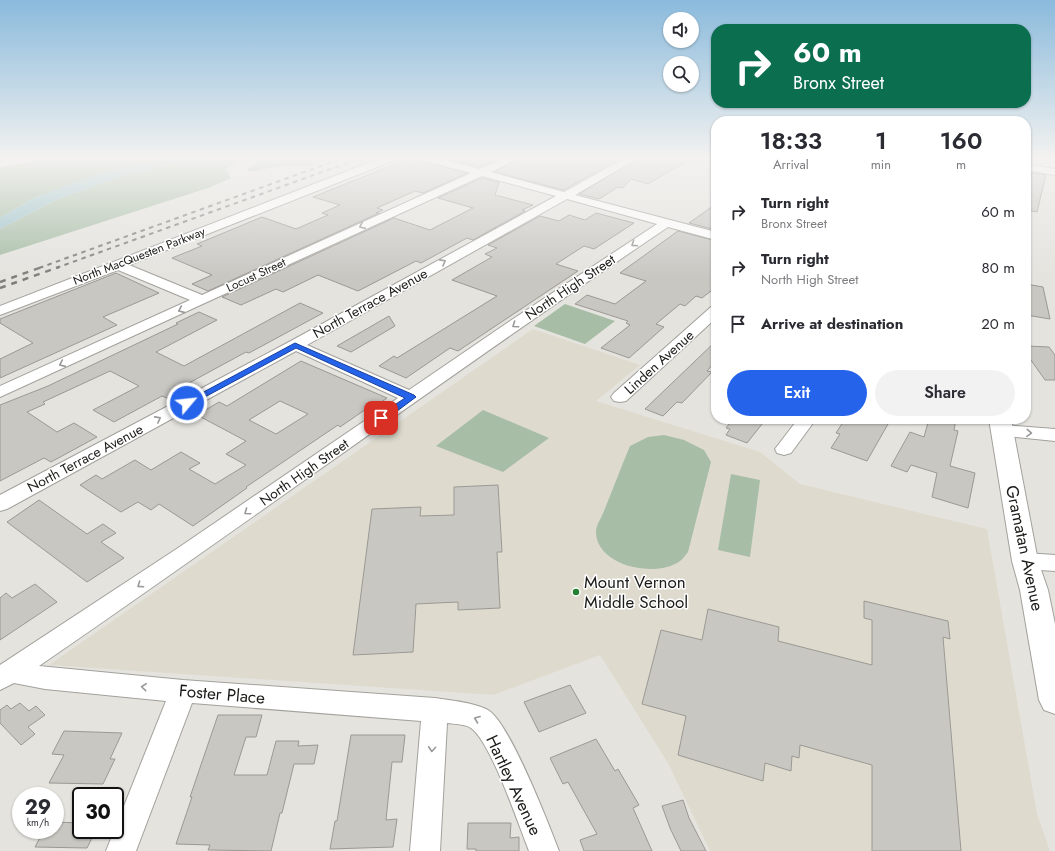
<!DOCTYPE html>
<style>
:root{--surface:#fff;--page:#f2f2f3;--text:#2b2b33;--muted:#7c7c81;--accent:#2563eb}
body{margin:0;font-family:Jost,sans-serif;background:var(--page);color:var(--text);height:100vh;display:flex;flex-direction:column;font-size:15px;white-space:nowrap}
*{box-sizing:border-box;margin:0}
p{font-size:13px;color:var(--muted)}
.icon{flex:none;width:22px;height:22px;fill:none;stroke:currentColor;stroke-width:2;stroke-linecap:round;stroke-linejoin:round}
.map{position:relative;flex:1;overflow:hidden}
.sheet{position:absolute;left:711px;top:116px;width:320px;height:308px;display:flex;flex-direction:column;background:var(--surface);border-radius:16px;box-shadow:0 1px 3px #0004}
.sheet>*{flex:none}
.hud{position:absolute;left:711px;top:24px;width:320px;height:84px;border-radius:16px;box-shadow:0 1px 3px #0004;background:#0b6e4f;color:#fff;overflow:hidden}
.tools{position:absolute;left:663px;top:12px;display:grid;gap:8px}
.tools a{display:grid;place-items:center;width:36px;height:36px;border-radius:50%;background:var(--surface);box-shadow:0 1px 3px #0004;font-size:20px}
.speed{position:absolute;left:12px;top:787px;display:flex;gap:8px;font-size:20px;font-weight:700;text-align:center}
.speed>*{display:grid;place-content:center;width:52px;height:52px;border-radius:50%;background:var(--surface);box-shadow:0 1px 3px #0004;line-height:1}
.speed small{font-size:10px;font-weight:400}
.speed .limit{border:2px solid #111;border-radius:6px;background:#fff;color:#111}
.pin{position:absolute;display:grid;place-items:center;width:34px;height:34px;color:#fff;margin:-17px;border-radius:8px;box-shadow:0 2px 6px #0006}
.me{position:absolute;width:44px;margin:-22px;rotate:62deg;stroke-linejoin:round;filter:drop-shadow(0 0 3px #0008)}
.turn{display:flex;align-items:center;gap:14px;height:84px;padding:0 16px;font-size:18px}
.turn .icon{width:52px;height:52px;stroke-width:2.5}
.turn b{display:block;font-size:28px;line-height:34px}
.eta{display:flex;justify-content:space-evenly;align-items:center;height:68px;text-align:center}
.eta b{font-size:24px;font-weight:600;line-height:28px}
.primary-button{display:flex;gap:8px;margin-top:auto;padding:8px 16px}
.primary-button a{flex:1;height:46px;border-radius:24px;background:var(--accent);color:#fff;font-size:16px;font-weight:600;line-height:46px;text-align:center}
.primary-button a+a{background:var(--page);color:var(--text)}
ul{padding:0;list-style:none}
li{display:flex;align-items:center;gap:12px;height:56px;padding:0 16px}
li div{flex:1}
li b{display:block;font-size:15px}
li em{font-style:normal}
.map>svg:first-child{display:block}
.built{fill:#dedbce}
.green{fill:#a7bda6}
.water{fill:#9dc3cb}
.building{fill:#c9c7c2;stroke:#9b9994;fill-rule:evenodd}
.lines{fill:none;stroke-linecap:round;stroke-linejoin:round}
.minor-casing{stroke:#a3a19c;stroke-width:2}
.major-casing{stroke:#a3a19c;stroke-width:2}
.highway-casing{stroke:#a3a19c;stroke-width:2}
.minor{fill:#fff;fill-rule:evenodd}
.major{fill:#fff;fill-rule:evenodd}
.highway{fill:#fff;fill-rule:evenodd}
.rail-far1{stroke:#7f7e7b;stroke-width:2;stroke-dasharray:4.5 4.5;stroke-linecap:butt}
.rail{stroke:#7f7e7b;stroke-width:2.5;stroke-dasharray:6 6;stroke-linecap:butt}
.oneway{stroke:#989898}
.route{fill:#2563eb;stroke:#184099}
.poi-dot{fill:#238031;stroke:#fff;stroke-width:1.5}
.labels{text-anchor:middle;stroke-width:3;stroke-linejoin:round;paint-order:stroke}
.far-street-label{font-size:12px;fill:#1b1b19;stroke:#fff}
.street-label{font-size:14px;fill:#1b1b19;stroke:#fff}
.near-street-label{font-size:17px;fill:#1b1b19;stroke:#fff}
.near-poi-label{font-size:17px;fill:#1b1b19;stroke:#fff;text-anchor:start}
</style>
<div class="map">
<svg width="1055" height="851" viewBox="0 0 1055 851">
<rect width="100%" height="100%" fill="#e5e3de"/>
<path class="built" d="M533,329L640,365L596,401L760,452L800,484L987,529L1037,814L1050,851H710L668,763L600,655L493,695L49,665Z"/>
<path class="green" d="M41,158H169L121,168L63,187L32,199L0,218V166Z
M209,158H246L226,169L231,178L211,187L0,255V229L56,200L108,181L131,174L167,165Z
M264,158H332L310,166H280L256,171H249L247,169Z
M565,304L615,321L585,344L534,326Z
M483,410L549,438L503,472L436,446Z
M664,435L684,440L704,450L711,462L688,552C685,555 683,559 680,561C656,579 595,566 596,531C596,525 602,517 604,511C613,489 621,467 630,446L648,437Z
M731,474L760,480L750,557L718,550Z"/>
<path class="water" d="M169,158H209L167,165L131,174L108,181L56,200L0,229V218L32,199L63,187L121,168Z"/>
<path class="building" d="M410,158H420L422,161L467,173L423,193L415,191L377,208L383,210L376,213H379L208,291L192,284L212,275L172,258L202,246L197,244L262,217L296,229L328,215L322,213L340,205L313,197Z
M446,158H500L480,167Z
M519,158H621L564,190L495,172Z
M639,158H692L648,184L631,179L623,188L618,187L599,199L579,194Z
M1026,172L1046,175L1037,212L1026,210Z
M482,178L499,182L495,195L533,205L522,210L525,211L473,240L467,238L421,263L416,261L358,291L318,275L283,292L276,289L241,305L222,297L394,218L430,230L473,208L438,198Z
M716,204V230L689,223Z
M596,213L634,223L594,249L584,246L556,264L578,271L458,351L450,348L406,378L379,366L394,356L397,358L497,296L452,280L492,257L485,254L497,248L488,245L540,216L559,221L569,215L585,220Z
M678,231L716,241V287L702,298L696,296L685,306L680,304L656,324L664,327L629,358L601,348L630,325L626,323L628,321L575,304L587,295L615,304L646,281L620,273Z
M116,273L159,293L103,317L117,325L0,378V359L33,343L0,323V319Z
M1026,284L1043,287L1050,319L1026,315Z
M300,303L323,313L249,353L246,352L187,384L190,386L167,398L162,396L114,422L93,410L139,386L110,371L43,402L45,404L27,412L57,432L74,423L97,437L51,462L44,458L0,481V405L48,386L178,324L176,323L199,312L217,320L156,352L184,366Z
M389,316L395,326L351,352L337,346Z
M716,341V361L707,371L712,372L682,403L677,402L663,416L645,409Z
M1026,346L1049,347L1055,355V380H1045L1026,353Z
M301,361L387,398L372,409L369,407L340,427L338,425L246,487L247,488L193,526L159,504L151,510L138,502L121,512L80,485L96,475L102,479L135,460L151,470L181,452L200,463L189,469L215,484L246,465L226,454L246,441L197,415L219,402L227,406ZM280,401L308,414L276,434L249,420Z
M733,419H766L747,443L726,435L730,429L726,428Z
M845,419H888L885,423L888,424L867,461L831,448L840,434L836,433Z
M929,419H956L954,430L958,431L950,466L975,473L968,508L932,497L937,473L911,465L907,472L891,466L910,432L924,437Z
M498,485L502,552H497L500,608L458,610V602L416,604L413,652L353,655L372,509L421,507L420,516L454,515V487Z
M39,500L87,534L103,524L116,533L101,542L124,558L87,582L7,522Z
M35,584L57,602L0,640V598L6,593L12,598Z
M864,601L948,621L950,639L943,637L961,851H872V765L800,745L799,758L792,756L791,771L765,763L763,781L678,755L686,716L642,704L661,630L702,640L708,609L779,627L778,641L872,665V620L864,618Z
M570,685L586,713L539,732L524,702Z
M20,703L29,711L36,706L45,715L28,727L35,734L21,745L0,723V710L7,705L11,709Z
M218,715H262L256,737H246L234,775H267L276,741H299L298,746L318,745L314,764H294L282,813H280L271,851L208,850L210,845L176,844L192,797H190Z
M64,731L122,733L110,759H115L103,784L49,783L64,755L52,754Z
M351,735H405L402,762H392L386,820L397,819L393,847L330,849L335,821H337Z
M596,739L615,771L618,769L639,805L633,808L652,851H584L580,840L597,834L568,782L563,784L550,758Z
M683,800L689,818L706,851H681L670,828L662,806Z
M55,822L81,823V830H96L87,848L35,847L44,830H55Z
M468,823H511L510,838L519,837V851H476V849H467Z"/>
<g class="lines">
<defs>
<path id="minor" d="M381,158H396L395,160L129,265L202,295L471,173L422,160L421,158H439L480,169L504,158H518L491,172L564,192L625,158H638L575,195L716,232V240L668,227C456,370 250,521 39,666L183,680L435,698C453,701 472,702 488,710C509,722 549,825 559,851H529C519,826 491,742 471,728C466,724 454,724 447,723L440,851H410L421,721L192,703L136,851H106L166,701L45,689L14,683L0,690V665L178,548L398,398L296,351L7,509L0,511V495L289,342L556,196L482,176L0,397V386L190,300L118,270L0,315V306ZM567,199L657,224L510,321L409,390L307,345Z
M1026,164L1055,169V175L1026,170Z
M716,306V318L626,401L620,402L614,401L611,397L614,393L711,307Z
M798,419H816L791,453L784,455L777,453L775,449Z
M1002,425L1055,429V441L996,435L993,431L996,427Z
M1025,553L1055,555V571L1025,569L1017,567L1014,561L1017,555Z"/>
<path id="major" d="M989,419H1011L1038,561L1048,590L1055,624V714L1044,710L1039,700L1020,590L1012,561Z"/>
<path id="highway" d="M6,158H35L33,161L29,162L0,167V159Z"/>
</defs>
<use href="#minor" class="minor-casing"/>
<use href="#major" class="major-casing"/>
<use href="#highway" class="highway-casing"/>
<use href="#minor" class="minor"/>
<use href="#major" class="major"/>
<use href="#highway" class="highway"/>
<path class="rail-far1" d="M39,268L343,158
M56,268L361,158"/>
<path class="rail" d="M0,282L42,267
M0,288L59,267"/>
</g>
<defs><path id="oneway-chevron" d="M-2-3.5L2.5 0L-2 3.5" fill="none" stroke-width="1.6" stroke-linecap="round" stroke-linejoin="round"/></defs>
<g class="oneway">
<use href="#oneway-chevron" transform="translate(362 226) rotate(156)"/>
<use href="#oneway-chevron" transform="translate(634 244) rotate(146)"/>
<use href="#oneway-chevron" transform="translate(443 262) rotate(-29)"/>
<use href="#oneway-chevron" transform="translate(181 310) rotate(156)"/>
<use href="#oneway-chevron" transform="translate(515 325) rotate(145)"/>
<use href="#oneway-chevron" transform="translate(62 364) rotate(156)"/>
<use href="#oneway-chevron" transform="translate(158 419) rotate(-28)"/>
<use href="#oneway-chevron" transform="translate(1029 433) rotate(4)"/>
<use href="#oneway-chevron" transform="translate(247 512) rotate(145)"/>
<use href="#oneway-chevron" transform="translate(140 585) rotate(146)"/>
<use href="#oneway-chevron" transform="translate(144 687) rotate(-175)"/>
<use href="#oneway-chevron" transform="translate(477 719) rotate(-159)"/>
<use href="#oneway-chevron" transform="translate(432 749) rotate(94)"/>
</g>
<linearGradient id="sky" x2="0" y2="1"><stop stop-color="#8abadc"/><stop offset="0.57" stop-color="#f3f2f0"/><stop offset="1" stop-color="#f3f2f0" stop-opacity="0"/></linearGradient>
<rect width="1055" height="277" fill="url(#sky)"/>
<path class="route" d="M295,343L414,395L416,397L385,420H378L377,418L378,416L405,398L296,348L190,405L187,406L183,403Z"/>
<circle class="poi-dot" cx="576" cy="592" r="4"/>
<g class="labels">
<g class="far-street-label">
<text transform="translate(139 256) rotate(-21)" y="4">North MacQuesten Parkway</text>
<text transform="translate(256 275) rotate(-25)" y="4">Locust Street</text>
</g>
<g class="street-label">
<text transform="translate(570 287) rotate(-34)" y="5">North High Street</text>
<text transform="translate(370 303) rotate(-29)" y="5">North Terrace Avenue</text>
<text transform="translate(659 362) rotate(-42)" y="5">Linden Avenue</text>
<text transform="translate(85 458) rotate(-28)" y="5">North Terrace Avenue</text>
<text transform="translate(304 472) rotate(-35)" y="5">North High Street</text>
</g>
<g class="near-street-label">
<text transform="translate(1025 548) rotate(78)" y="6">Gramatan Avenue</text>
<text transform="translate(222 694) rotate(5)" y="6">Foster Place</text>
<text transform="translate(514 785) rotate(65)" y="6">Hartley Avenue</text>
</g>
<g class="near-poi-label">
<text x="584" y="588">Mount Vernon<tspan x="584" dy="20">Middle School</tspan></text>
</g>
</g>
</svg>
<div class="tools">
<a><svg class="icon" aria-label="sound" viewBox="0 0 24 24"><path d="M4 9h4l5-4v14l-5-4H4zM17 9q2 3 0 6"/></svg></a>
<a><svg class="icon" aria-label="search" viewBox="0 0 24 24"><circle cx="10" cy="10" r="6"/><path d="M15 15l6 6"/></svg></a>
</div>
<div class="speed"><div>29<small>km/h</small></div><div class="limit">30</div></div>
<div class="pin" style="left:381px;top:418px;background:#d93025"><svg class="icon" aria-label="arrive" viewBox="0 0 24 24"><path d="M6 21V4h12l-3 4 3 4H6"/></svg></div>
<svg class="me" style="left:187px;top:403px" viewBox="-20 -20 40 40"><circle r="17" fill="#2563eb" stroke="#fff" stroke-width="3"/><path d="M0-11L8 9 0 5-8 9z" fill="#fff"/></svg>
<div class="hud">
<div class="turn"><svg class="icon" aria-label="right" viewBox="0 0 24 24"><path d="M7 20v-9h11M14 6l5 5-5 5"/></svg><div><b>60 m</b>Bronx Street</div></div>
</div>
<section class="sheet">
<div class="eta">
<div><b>18:33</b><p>Arrival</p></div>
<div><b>1</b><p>min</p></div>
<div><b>160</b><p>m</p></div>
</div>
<ul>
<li><svg class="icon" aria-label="right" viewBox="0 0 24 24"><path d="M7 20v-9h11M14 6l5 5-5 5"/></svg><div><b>Turn right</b><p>Bronx Street</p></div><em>60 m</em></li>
<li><svg class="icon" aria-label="right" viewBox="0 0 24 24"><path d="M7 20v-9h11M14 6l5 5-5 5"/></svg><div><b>Turn right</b><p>North High Street</p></div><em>80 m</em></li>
<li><svg class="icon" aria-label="arrive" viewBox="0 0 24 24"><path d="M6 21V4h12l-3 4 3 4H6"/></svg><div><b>Arrive at destination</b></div><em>20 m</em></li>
</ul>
<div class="primary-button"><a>Exit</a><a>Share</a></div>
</section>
</div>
